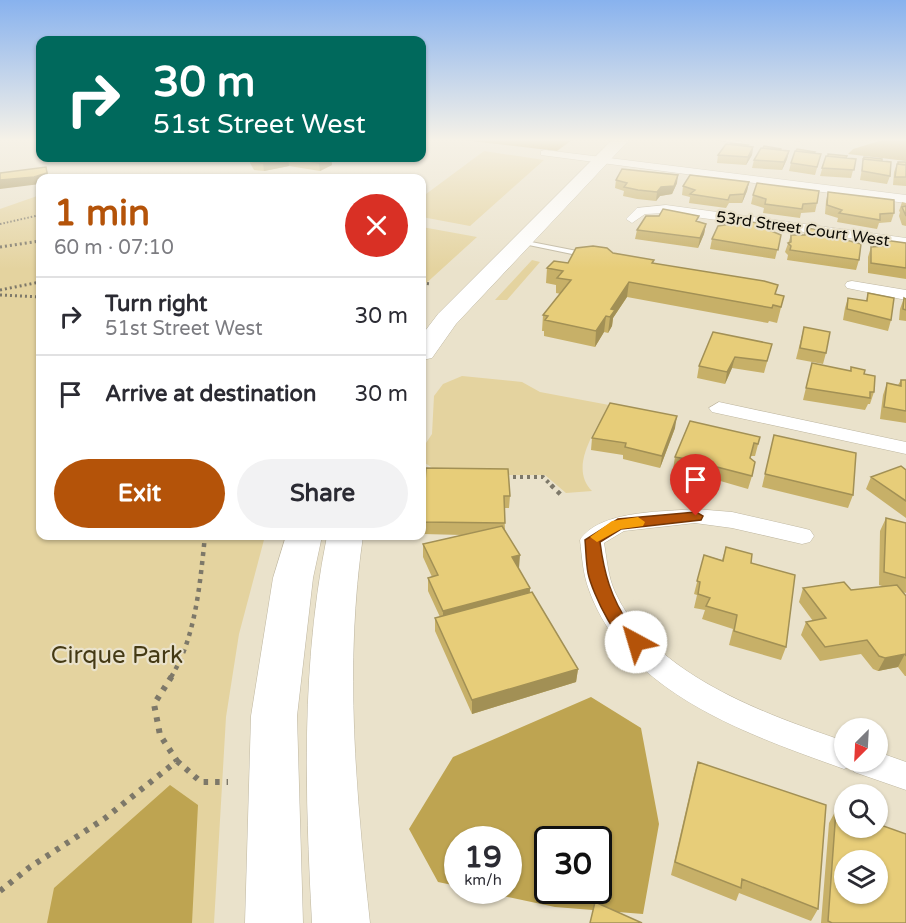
<!DOCTYPE html>
<meta charset="utf-8">
<style>
:root{--surface:#fff;--page:#f2f2f3;--text:#2b2b33;--muted:#7c7c81;--line:#e1e1e2;--accent:#b45309}
body{margin:0;font-family:"Varela Round",sans-serif;background:var(--page);color:var(--text);height:100vh;display:flex;flex-direction:column;font-size:22px;white-space:nowrap}
*{box-sizing:border-box;margin:0}
p{font-size:20px;color:var(--muted)}
.icon{flex:none;width:33px;height:33px;fill:none;stroke:currentColor;stroke-width:2;stroke-linecap:round;stroke-linejoin:round}
.map{position:relative;flex:1;overflow:hidden}
.details{position:absolute;left:36px;top:174px;width:390px;height:366px;display:flex;flex-direction:column;background:var(--surface);border-radius:12px;box-shadow:0 2px 4px #0004}
.details>*{flex:none}
.top-card{position:absolute;left:36px;top:36px;width:390px;height:126px;border-radius:12px;box-shadow:0 2px 4px #0004;background:#00695c;color:#fff;overflow:hidden}
.needle{width:39px;rotate:204deg}
.fabs{position:absolute;left:834px;top:718px;display:grid;gap:12px}
.fabs a{display:grid;place-items:center;width:54px;height:54px;border-radius:50%;background:var(--surface);box-shadow:0 2px 4px #0004;font-size:30px}
.speed{position:absolute;left:444px;top:826px;display:flex;gap:12px;font-size:30px;font-weight:700;text-align:center}
.speed>*{display:grid;place-content:center;width:78px;height:78px;border-radius:50%;background:var(--surface);box-shadow:0 2px 4px #0004;line-height:1}
.speed small{font-size:15px;font-weight:400}
.speed .limit{border:3px solid #111;border-radius:9px;background:#fff;color:#111}
.pin{position:absolute;display:grid;place-items:center;width:51px;height:51px;color:#fff;margin:-62px -26px;border-radius:50% 50% 50% 0;rotate:-45deg;box-shadow:0 0 6px #0007}
.pin .icon{rotate:45deg}
.me{position:absolute;width:66px;margin:-33px;rotate:321deg;stroke-linejoin:round;filter:drop-shadow(0 0 4px #0008)}
.turn{display:flex;align-items:center;gap:21px;height:126px;padding:0 18px;font-size:27px}
.turn .icon{width:78px;height:78px;stroke-width:2.5}
.turn b{display:block;font-size:42px;line-height:51px}
.round{display:grid;place-items:center;flex:none;width:63px;height:63px;border-radius:32px;background:var(--page)}
.head{display:flex;align-items:center;justify-content:space-between;height:102px;padding:0 18px}
h1{font-size:36px;font-weight:700;line-height:45px;color:var(--accent)}
.button{display:flex;gap:12px;margin-top:auto;padding:12px 18px}
.button a{flex:1;height:69px;border-radius:36px;background:var(--accent);color:#fff;font-size:24px;font-weight:700;line-height:69px;text-align:center}
.button a+a{background:var(--page);color:var(--text)}
ul{padding:0;list-style:none}
li{display:flex;align-items:center;gap:18px;height:78px;padding:0 18px;border-top:2px solid var(--line)}
li div{flex:1}
li b{display:block;font-size:22px}
li em{font-style:normal}
.map>svg:first-child{display:block}
.green{fill:#e4d39f}
.forest{fill:#bea451;fill-rule:evenodd}
.lines{fill:none;stroke-linecap:round;stroke-linejoin:round}
.service-casing{stroke:#bfb7a1;stroke-width:2}
.minor-casing{stroke:#bfb7a1;stroke-width:1}
.primary-casing{stroke:#bfb7a1;stroke-width:1}
.path-far4{stroke:#7d7869;stroke-width:2;stroke-dasharray:1.5 2;stroke-linecap:butt}
.path-far3{stroke:#7d7869;stroke-width:3;stroke-dasharray:2 3;stroke-linecap:butt}
.path-far2{stroke:#7d7869;stroke-width:4;stroke-dasharray:3 4;stroke-linecap:butt}
.path-far1{stroke:#7d7869;stroke-width:4.5;stroke-dasharray:4 5;stroke-linecap:butt}
.path{stroke:#7d7869;stroke-width:6;stroke-dasharray:4.5 7;stroke-linecap:butt}
.service{fill:#fff;fill-rule:evenodd}
.minor{fill:#fff;fill-rule:evenodd}
.primary{fill:#fff;fill-rule:evenodd}
.wall{fill:#c7b068}
.shaded-wall{fill:#a29055}
.building{fill:#e7cd79;stroke:#a29055;stroke-width:1.5;fill-rule:evenodd}
.route{fill:#b45309;stroke:#753606;stroke-width:1.5}
.slow{fill:#f59e0b}
.labels{text-anchor:middle;stroke-width:4.5;stroke-linejoin:round;paint-order:stroke}
.far-street-label{font-size:16px;fill:#0e0c05;stroke:#eae2cb}
.near-park-label{font-size:24px;fill:#443914;stroke:#eae2cb}
</style>
<div class="map">
<svg width="906" height="923" viewBox="0 0 906 923">
<rect width="100%" height="100%" fill="#eae2cb"/>
<path class="green" d="M484,151L544,160L470,226L422,217V197Z
M40,195V536H265L239,634L226,717L214,923H0V209Z
M422,227L477,237L422,287Z
M532,260L540,262L507,300H495Z
M462,376L522,382L540,392L609,405C596,430 568,467 592,491L566,493L545,475H489L434,469L422,461V449L432,434L434,396L443,384Z"/>
<path class="forest" d="M453,139H573L557,151Z
M886,139H906V161L848,154L853,149Z
M591,697L641,728L659,824L643,914L555,907L480,891H508V840H458L457,886L438,882L409,829L453,757ZM548,840H598V891H548Z
M170,785L198,805L192,923H47L54,888Z"/>
<g class="lines">
<defs>
<path id="service" d="M714,139H730L742,142L739,144Z
M521,240L577,251L580,253L577,255L519,243L518,242Z"/>
<path id="minor" d="M545,150L906,195V203L541,155V151Z
M666,205L906,238V246L666,213L645,214L632,223L626,219L637,208Z
M852,281L906,290V300L847,288L845,285L847,282Z
M719,402L906,442V454L712,412L709,408Z
M695,509L732,512L802,528L810,530L814,536L810,542L802,544L732,528L695,523L624,531L604,543C607,560 608,577 615,592C653,675 765,714 844,741V762H878V752L906,762V790L854,772L851,766L844,769C750,735 626,694 589,590C583,574 582,557 580,540C599,510 663,512 695,509Z"/>
<path id="primary" d="M613,139H630L456,324L432,358L422,360V335L438,314Z
M286,536H322L313,578L297,716L303,923H245L251,716L273,578Z
M327,536H363C344,666 356,793 370,923H312C305,792 301,665 327,536Z"/>
</defs>
<use href="#service" class="service-casing"/>
<use href="#minor" class="minor-casing"/>
<use href="#primary" class="primary-casing"/>
<path class="path-far4" d="M0,224L40,215"/>
<path class="path-far3" d="M0,247L40,241
M422,283L431,284
M0,290L40,282
M0,295L40,297"/>
<path class="path-far2" d="M506,477H543L553,487"/>
<path class="path-far1" d="M551,485L563,497
M171,677C196,637 200,583 205,536"/>
<path class="path" d="M177,761L201,782H228
M0,891L30,867L104,819L177,761L160,735L154,704L172,676"/>
<use href="#service" class="service"/>
<use href="#minor" class="minor"/>
<use href="#primary" class="primary"/>
</g>
<path class="wall" d="M779,139H801L800,142Z
M748,145V147H753L752,155L746,165L717,163L718,155Z
M781,150L789,151L787,159L782,170L752,168L754,160Z
M814,153L821,154L815,175L789,171L791,163Z
M826,156L856,159L851,178L820,176Z
M864,157L882,161L890,176L887,184L860,180Z
M250,158H331L332,165L320,171L289,166L264,171L254,170L250,163Z
M906,162V186L893,185L894,172L897,164Z
M616,180L677,183L672,194L660,196L656,201L637,199L623,196L624,191L615,188Z
M749,182L747,191L742,203H729L726,208L689,203L690,197L682,195L683,186Z
M828,192L894,213L891,222L879,223L877,229L837,222L838,218L825,214L826,201Z
M753,195L817,203L815,212L801,213L800,218L763,213L764,208L751,204Z
M902,202L906,203V226L902,225L899,216L900,212L899,211Z
M698,221L706,224L704,234L698,248L635,239L637,230Z
M769,230L781,235L775,259L710,249L712,239Z
M791,235L846,240L859,260L856,270L787,260L788,255L785,252Z
M884,240L906,243V279L868,273V257L871,247H882Z
M613,253L784,296L777,323L769,321L768,323L627,297L613,318L612,326L608,333L604,332L595,347L544,336V331H542L543,315L561,294L556,293V285L546,283L547,268Z
M868,293L891,320L888,331L843,320L845,308L848,298L866,301Z
M904,298L906,299V321L899,320L900,309Z
M804,327L826,353L823,364L796,359Z
M772,344L764,373L732,368L725,384L697,378L699,366Z
M812,363L850,371L851,367L864,374L874,392L870,404H868L865,410L803,400Z
M901,380H906V423L880,419L883,395L887,383L898,385Z
M675,428L660,468L623,459V455L591,450L592,438Z
M774,435L853,495L848,508L762,487Z
M760,437L755,456H751L750,458L752,476L748,489L710,478L711,476L673,469L675,457Z
M426,468L510,496L509,508H504L505,530L518,568L530,588V593L578,669L576,682L472,714L435,631V618L440,617L428,591V578L432,577L423,557V544L462,535L423,534L422,522Z
M906,470V518L866,489L871,477Z
M886,518L906,523V593L902,592L906,596V676H905L898,667L878,671L873,669L861,654L820,661L801,635L806,622L813,621L799,602L803,588L851,590L885,587L879,585L880,531Z
M726,547L751,563L786,647L781,660L729,645L733,629L702,619L705,610L694,608L697,595L694,594L704,555L722,560Z
M698,762L818,909L811,921L739,893L736,901L671,875L694,775Z
M836,810L906,923H821L829,823Z"/>
<path class="shaded-wall" d="M753,147L752,155L746,165L748,157Z
M789,151L787,159L782,170L784,162Z
M288,158L289,166L264,171L263,163Z
M329,158H331L332,165L320,171L319,163Z
M46,167L49,178H40V184L0,189V180Z
M678,175L677,183L672,194L660,196L656,201L657,192L661,187Z
M749,182L747,191L742,203L744,194Z
M706,224L704,234L698,248L700,238Z
M629,282L627,297L613,318L612,326L608,333L611,309Z
M606,316L604,332L595,347L596,331Z
M735,357L732,368L725,384L727,372Z
M677,416L675,428L660,468L662,456Z
M520,555L519,568L511,570L512,557Z
M530,588L529,601L443,624V611Z
M905,654L898,667L878,671L885,658Z
M578,669L576,682L472,714V700Z"/>
<path class="building" d="M731,143L748,145L747,146L730,144Z
M726,144L753,147L748,157L718,155Z
M764,146L781,149V150L763,148Z
M761,148L789,151L784,162L754,160Z
M797,149L815,152L814,153L796,151Z
M795,151L821,154L817,167L791,163Z
M828,154L847,156L846,158L828,156Z
M826,156L856,159L854,170L822,168Z
M864,157L882,159V161L863,159V161Z
M251,158H329L319,163L288,158L263,163L253,162Z
M863,159L891,162L890,176L862,171Z
M898,162H906V165L898,164Z
M897,164L906,165V177H895Z
M46,167L47,173L34,177L0,180V173Z
M622,169L678,175L674,186L661,187L657,192L638,190L624,187L627,183L616,180Z
M690,175L749,182L744,194L730,195L728,200L690,194L695,190L683,186Z
M757,183L819,191L817,203L803,204L802,209L765,204L766,199L753,195Z
M828,192L894,200V213L880,214V220L839,213L842,210L827,205Z
M906,206V216L902,207Z
M663,209L699,216L696,221L706,224L700,238L637,230L646,216H659Z
M733,219L771,225L769,230L781,235L778,250L712,239L718,226L731,224Z
M806,228L847,234L846,240L861,244L859,260L790,250L791,246L788,243L791,242V235H805Z
M884,240L906,243V268L871,263V247L884,246Z
M593,246L607,248L613,253L654,260L652,263L764,281L778,285L775,294L784,296L781,307L773,305L772,308L629,282L611,309L615,310L610,317L606,316L596,331L545,320L548,316L543,315L571,280L557,278L563,271L547,268L554,261L568,263L576,248Z
M868,293L894,298L891,320L847,309L848,298L867,301Z
M904,298L906,299V310L903,309Z
M804,327L830,332L826,353L800,348Z
M713,332L772,344L767,361L735,357L727,372L699,366Z
M812,363L851,371V367L865,370L864,374L875,376L874,392H870V398L806,388Z
M901,380H906V411L884,407L887,383L901,386Z
M610,403L677,416L662,456L625,447L626,443L592,438Z
M690,421L760,437L758,444L754,443L750,458L755,462L752,476L713,466L714,464L675,457Z
M774,435L856,453L853,495L765,474Z
M901,466L906,470V501L871,477Z
M426,468L508,469L510,496H504L505,523L422,522Z
M886,518L906,523V578L884,572Z
M502,526L520,555L512,557L530,588L443,611L428,578L438,575L423,544Z
M726,547L752,554L751,563L795,575L786,647L734,631L737,615L706,606L710,598L698,594L700,582L697,581L704,555L723,561Z
M844,582L851,590L897,585L906,596V656L905,654L885,658L879,656L867,640L825,647L806,622L826,618L803,588Z
M532,592L578,669L472,700L435,618Z
M698,762L826,805L818,909L742,879L741,888L675,862Z
M836,810L844,813V828H878V824L906,834V923H832L828,921ZM844,861H878V894H844Z
M595,902L642,923H590Z"/>
<linearGradient id="sky" x2="0" y2="1"><stop stop-color="#88b2ee"/><stop offset="0.52" stop-color="#f6f2e8"/><stop offset="1" stop-color="#f6f2e8" stop-opacity="0"/></linearGradient>
<rect width="906" height="269" fill="url(#sky)"/>
<path class="route" d="M696,512L703,516L701,520L621,529L600,542C604,573 611,598 629,624C634,630 640,634 644,642L642,647C619,654 592,592 588,573C586,562 586,551 585,540L618,519Z"/>
<path class="slow" d="M638,517L645,522L643,526L621,529L597,542L590,537L612,521Z"/>
<g class="labels">
<g class="far-street-label">
<text transform="translate(803 228) rotate(8)" y="6">53rd Street Court West</text>
</g>
<g class="near-park-label">
<text x="117" y="663">Cirque Park</text>
</g>
</g>
</svg>
<div class="fabs">
<a><svg class="needle" viewBox="-14 -14 28 28"><path d="M0-13l5 13h-10z" fill="#e53935"/><path d="M0 13l5-13h-10z" fill="#7c7c81"/></svg></a>
<a><svg class="icon" aria-label="search" viewBox="0 0 24 24"><circle cx="10" cy="10" r="6"/><path d="M15 15l6 6"/></svg></a>
<a><svg class="icon" aria-label="layers" viewBox="0 0 24 24"><path d="M12 4l9 5-9 5-9-5zM3 14l9 5 9-5"/></svg></a>
</div>
<div class="speed"><div>19<small>km/h</small></div><div class="limit">30</div></div>
<div class="pin" style="left:696px;top:516px;background:#d93025"><svg class="icon" aria-label="arrive" viewBox="0 0 24 24"><path d="M6 21V4h12l-3 4 3 4H6"/></svg></div>
<svg class="me" style="left:636px;top:642px" viewBox="-20 -20 40 40"><circle r="19" fill="#fff"/><path d="M0-13L10 11 0 6-10 11z" fill="#b45309"/></svg>
<div class="top-card">
<div class="turn"><svg class="icon" aria-label="right" viewBox="0 0 24 24"><path d="M7 20v-9h11M14 6l5 5-5 5"/></svg><div><b>30 m</b>51st Street West</div></div>
</div>
<section class="details">
<div class="head"><div><h1>1 min</h1><p>60 m · 07:10</p></div><a class="round" style="background:#d93025;color:#fff"><svg class="icon" aria-label="close" viewBox="0 0 24 24"><path d="M6 6l12 12M18 6L6 18"/></svg></a></div>
<ul>
<li><svg class="icon" aria-label="right" viewBox="0 0 24 24"><path d="M7 20v-9h11M14 6l5 5-5 5"/></svg><div><b>Turn right</b><p>51st Street West</p></div><em>30 m</em></li>
<li><svg class="icon" aria-label="arrive" viewBox="0 0 24 24"><path d="M6 21V4h12l-3 4 3 4H6"/></svg><div><b>Arrive at destination</b></div><em>30 m</em></li>
</ul>
<div class="button"><a>Exit</a><a>Share</a></div>
</section>
</div>
